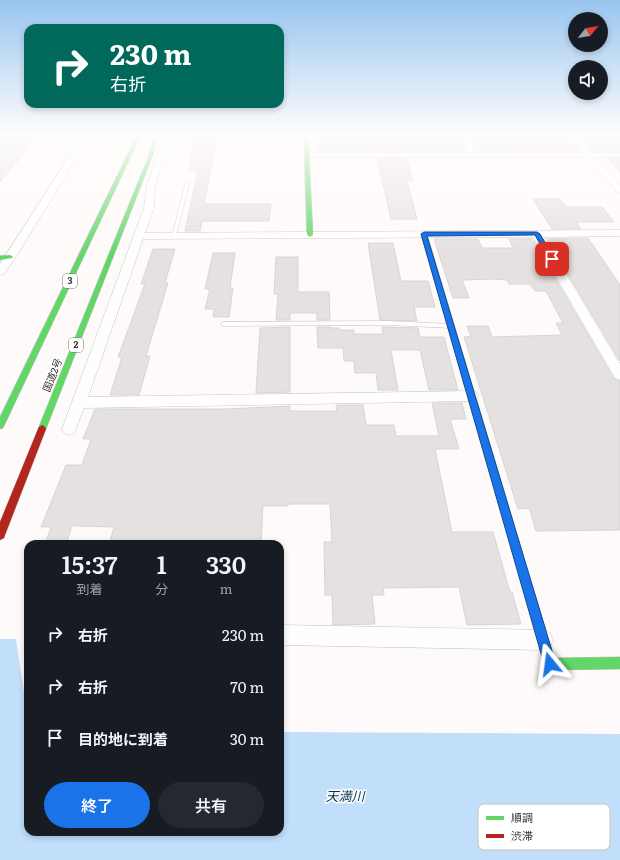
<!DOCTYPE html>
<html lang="ja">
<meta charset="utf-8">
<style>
:root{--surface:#171b24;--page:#242831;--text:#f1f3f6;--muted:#9ea1a6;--accent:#1a73e8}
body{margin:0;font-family:Literata,"Noto Sans JP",serif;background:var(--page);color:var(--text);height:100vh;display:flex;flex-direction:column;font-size:15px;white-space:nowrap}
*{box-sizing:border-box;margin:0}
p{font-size:13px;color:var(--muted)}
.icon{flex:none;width:22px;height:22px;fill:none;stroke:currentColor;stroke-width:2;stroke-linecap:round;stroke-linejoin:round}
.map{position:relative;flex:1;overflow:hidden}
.drawer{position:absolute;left:24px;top:540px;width:260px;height:296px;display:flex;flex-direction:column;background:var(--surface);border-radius:12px;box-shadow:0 2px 6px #0003}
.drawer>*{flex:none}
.top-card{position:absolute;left:24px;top:24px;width:260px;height:84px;border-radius:12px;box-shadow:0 2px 6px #0003;background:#00695c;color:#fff;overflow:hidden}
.needle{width:26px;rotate:60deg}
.buttons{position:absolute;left:568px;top:12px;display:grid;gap:8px}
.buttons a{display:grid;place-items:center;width:40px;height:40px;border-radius:50%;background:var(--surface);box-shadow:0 2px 6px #0003;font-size:20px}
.pin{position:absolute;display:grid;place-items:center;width:34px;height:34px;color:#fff;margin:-17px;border-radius:8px;box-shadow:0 2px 6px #0006}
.me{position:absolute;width:44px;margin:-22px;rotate:344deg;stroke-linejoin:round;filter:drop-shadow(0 0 3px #0008)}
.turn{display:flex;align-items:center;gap:14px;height:84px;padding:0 20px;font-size:18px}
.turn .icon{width:52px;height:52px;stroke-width:2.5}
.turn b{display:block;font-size:28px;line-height:34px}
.eta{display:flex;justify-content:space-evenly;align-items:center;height:68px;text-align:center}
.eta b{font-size:24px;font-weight:600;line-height:28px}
.cta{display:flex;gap:8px;margin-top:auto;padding:8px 20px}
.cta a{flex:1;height:46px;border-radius:24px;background:var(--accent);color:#fff;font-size:16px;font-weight:600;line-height:46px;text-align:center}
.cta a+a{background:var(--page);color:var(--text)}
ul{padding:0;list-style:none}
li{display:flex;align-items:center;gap:12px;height:52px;padding:0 20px}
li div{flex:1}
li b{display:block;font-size:15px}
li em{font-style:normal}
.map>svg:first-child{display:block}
.water{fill:#c1dffa}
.building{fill:#e5e1e0;stroke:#d9d4d4}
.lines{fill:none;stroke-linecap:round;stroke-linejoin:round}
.lane-casing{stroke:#c6c1c1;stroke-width:1}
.street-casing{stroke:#c6c1c1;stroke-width:1}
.fast-casing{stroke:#c6c1c1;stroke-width:1}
.jam-casing{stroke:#c6c1c1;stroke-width:1}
.lane{fill:#fffefe;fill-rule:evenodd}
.street{fill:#fffefe;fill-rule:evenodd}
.fast{fill:#63d668;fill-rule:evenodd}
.jam{fill:#b3261e;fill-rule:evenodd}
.route{fill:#1a73e8;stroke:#114b97}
.labels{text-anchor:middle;stroke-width:3;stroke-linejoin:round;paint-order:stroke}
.shield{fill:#fff;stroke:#747070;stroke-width:1}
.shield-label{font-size:9px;font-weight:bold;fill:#393332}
.street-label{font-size:10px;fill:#393332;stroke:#fff}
.near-water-label{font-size:13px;font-style:italic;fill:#053352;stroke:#fff}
.key{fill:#fff;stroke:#c4c2c2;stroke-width:1}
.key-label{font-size:11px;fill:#393332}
</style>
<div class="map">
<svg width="620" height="860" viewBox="0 0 620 860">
<rect width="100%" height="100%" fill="#fefaf9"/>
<path class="water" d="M0,639H16L25,699L28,700V832H280V732L620,734V860H0Z"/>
<path class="building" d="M0,135H39L0,182Z
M195,135H218L204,204H271L269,221H202L200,231H185L198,170L189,171Z
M318,135H458L466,152H318Z
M469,135H566L579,152H477Z
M577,135H616L620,139V152H592Z
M377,158H406L413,181H407L417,219H391Z
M607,158H620V172Z
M533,199H560L566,207H602L614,222H576L581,229H552Z
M588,238L620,285V361L547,239Z
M434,239H478L482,248H513L509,239H532L614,379L620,381V530L536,531L529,508L518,509L464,337L471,336L467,326H488L492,337L562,335L556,323H563L546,291H535L530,284H509L507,280L493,279L462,280L469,298H453Z
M368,243H393L401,281H428L435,307H414L417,321L380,320Z
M153,249H175L165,283H168L146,356H150L139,395H110L122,357H118L145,284H141Z
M213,253H235L230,288H233L229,317H213L214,309H205L210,289H205Z
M276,257H298V292H329L330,320H317V313H290V320H276L278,294H274Z
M290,327V392L256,393L260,328Z
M317,327H331V328H339V330H354V334H383L382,327L418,328L420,337H444L458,390H429L420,350H391L398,390H378L376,373H355L354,361H344L343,348H318Z
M432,403H462L466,419H450L459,449H435L452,532H493L510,592H512L521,624L467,625L459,587L383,588L384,595H372L375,624L333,625L332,595H325L324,542H332L330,504H288V506H263L261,544H205L203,542L109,544L114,527L78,526H72L66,544H45L51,527H41L66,465H82L91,439H83L95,409H226L290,406V411H337L336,405H363L366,425H394L396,436H439Z"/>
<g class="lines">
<defs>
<path id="lane" d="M188,180L190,181L176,236L172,237V236L186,181Z
M389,321L451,324L454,326L451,328L389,325L223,326L220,324L223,322Z"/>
<path id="street" d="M83,135H91L17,255L4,274L0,275V264Z
M164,135H172L155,185L154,208L145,233L620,230V236L544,237L620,364V380L615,378L533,237L143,239L88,397L471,391L476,392L478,396L476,400L471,401L84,408L74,433L69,435L64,433L62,429L144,208L147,185Z
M459,135H467L476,153H582L567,135H575L591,153H620V157H595L620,185V193L617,192L587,157H307L303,155L307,153H468Z
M280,625L543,630L550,633L553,640L550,647L543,650L280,645Z"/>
<path id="fast" d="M137,135H141L4,426L3,428L0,429V417Z
M154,135H158L153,155L46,429L45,431H39L38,429L149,155Z
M304,135H308L313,235L310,237L307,235Z
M424,232L427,234L554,658L620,657V669L550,670L546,668L421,234Z
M10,255L13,257L12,258L0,260V256Z"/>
<path id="jam" d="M42,425L45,427L46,429L5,535L4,538L0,540V522L38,429L39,427Z"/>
</defs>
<use href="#lane" class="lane-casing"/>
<use href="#street" class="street-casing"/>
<use href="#fast" class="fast-casing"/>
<use href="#jam" class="jam-casing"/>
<use href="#lane" class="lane"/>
<use href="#street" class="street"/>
<use href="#fast" class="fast"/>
<use href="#jam" class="jam"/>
</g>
<linearGradient id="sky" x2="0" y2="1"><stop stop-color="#98c5ef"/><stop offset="0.53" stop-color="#fffdfc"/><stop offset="1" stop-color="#fffdfc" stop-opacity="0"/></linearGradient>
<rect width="620" height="255" fill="url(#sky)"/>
<path class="route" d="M424,232H537L540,234L555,259L549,260L535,235L427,236L556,664L554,668L550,670L546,668L544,664L421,234Z"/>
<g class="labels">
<g class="shield">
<rect x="63" y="274" width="14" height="14" rx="3"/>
<rect x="69" y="338" width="14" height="14" rx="3"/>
</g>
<g class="shield-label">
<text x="70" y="284">3</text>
<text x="76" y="348">2</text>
</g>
<g class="street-label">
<text transform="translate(52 375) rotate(-68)" y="4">国道2号</text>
</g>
<g class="near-water-label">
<text x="345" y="801">天満川</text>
</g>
</g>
<rect x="478" y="804" width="132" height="46" rx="6" class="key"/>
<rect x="486" y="816" width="18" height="4" fill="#63d668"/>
<rect x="486" y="834" width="18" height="4" fill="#b3261e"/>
<g class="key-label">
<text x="511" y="822">順調</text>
<text x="511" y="840">渋滞</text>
</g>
</svg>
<div class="buttons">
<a><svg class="needle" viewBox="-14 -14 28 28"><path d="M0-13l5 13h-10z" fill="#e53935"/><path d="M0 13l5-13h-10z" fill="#9ea1a6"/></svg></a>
<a><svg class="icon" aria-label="sound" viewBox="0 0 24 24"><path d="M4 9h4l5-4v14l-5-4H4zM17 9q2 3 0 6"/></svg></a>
</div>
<div class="pin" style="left:552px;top:259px;background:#d93025"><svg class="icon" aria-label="arrive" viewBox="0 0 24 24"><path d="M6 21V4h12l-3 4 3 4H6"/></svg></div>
<svg class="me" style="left:550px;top:664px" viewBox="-20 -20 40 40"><path d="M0-17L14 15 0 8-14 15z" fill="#1a73e8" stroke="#fff" stroke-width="4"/></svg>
<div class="top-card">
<div class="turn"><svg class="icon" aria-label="right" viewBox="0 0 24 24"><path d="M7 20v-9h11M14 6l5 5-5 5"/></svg><div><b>230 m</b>右折</div></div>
</div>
<section class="drawer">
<div class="eta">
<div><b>15:37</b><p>到着</p></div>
<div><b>1</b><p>分</p></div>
<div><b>330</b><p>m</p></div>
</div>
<ul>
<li><svg class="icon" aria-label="right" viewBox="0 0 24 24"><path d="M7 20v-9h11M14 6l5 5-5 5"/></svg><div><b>右折</b></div><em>230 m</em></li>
<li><svg class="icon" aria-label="right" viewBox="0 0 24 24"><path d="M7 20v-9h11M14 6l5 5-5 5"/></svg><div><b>右折</b></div><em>70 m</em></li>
<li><svg class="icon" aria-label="arrive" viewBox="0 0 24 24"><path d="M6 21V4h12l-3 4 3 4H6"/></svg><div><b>目的地に到着</b></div><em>30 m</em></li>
</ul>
<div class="cta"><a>終了</a><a>共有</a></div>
</section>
</div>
